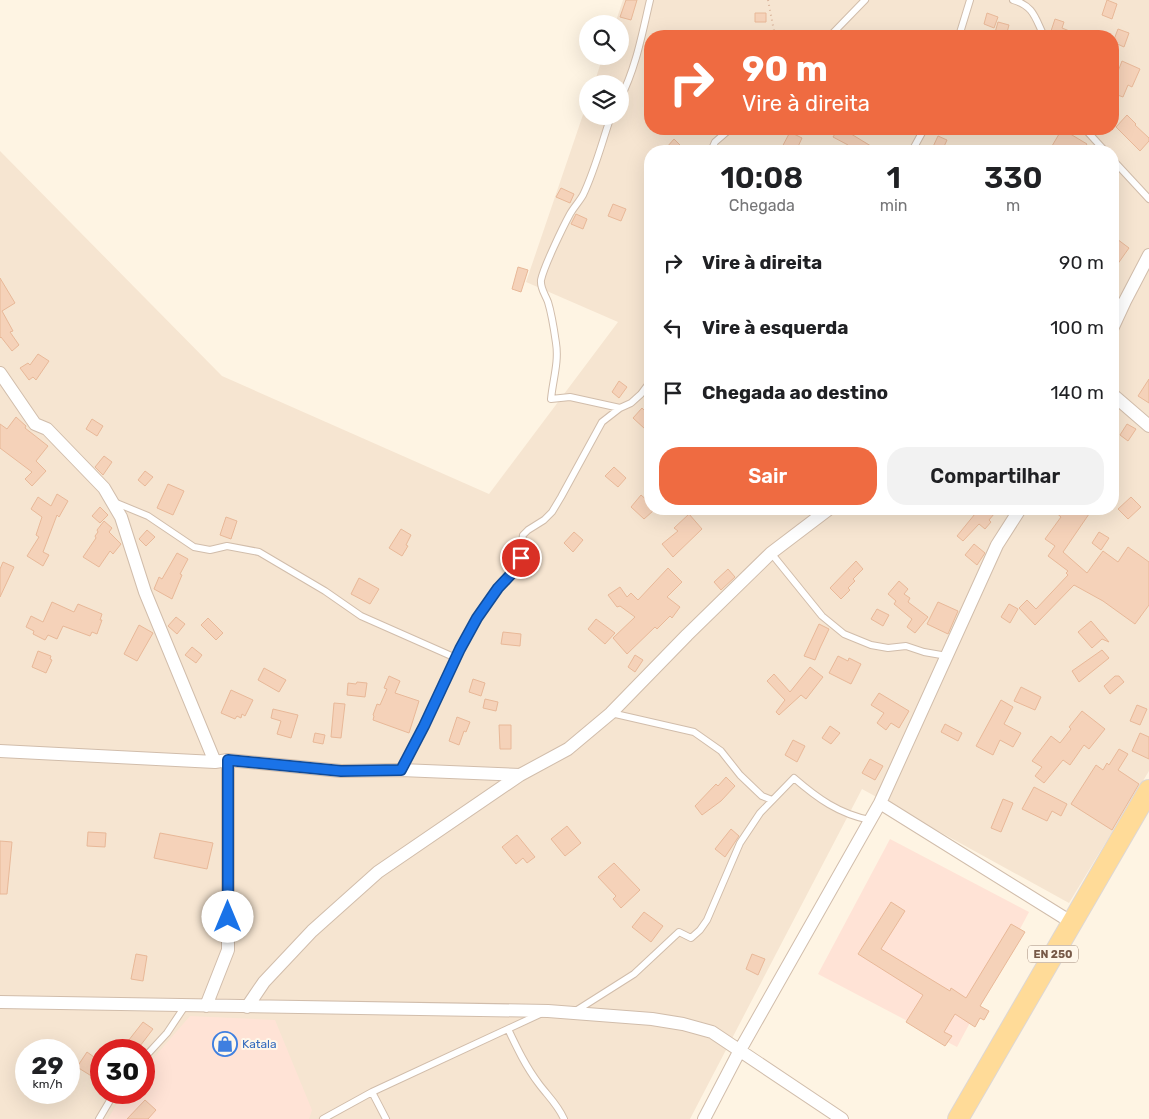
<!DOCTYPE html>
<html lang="pt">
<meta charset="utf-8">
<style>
:root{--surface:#fff;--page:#f2f2f2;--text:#202124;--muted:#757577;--accent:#ef6b41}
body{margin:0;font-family:Rubik,sans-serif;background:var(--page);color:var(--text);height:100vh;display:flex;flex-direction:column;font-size:19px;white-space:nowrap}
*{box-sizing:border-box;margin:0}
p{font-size:16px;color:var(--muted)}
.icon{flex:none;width:28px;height:28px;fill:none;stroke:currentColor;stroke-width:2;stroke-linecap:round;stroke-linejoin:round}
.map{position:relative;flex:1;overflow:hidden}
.sheet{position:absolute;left:644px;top:145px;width:475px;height:370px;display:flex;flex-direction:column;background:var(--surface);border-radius:20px;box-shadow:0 5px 20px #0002}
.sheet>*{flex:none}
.banner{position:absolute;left:644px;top:30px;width:475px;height:105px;border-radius:20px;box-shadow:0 5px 20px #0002;background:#ef6b41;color:#fff;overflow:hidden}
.tools{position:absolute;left:579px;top:15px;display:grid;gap:10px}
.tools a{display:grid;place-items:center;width:50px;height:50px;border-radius:50%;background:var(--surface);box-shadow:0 5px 20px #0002;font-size:25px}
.speed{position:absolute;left:15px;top:1039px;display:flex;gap:10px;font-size:25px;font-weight:700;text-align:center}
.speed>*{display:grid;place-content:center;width:65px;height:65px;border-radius:50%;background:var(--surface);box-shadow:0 5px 20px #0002;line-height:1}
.speed small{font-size:12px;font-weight:400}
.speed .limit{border:8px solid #d22;background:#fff;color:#111}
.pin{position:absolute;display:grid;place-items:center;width:42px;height:42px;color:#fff;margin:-21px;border:2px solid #fff;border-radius:50%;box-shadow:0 1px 5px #0007}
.me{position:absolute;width:55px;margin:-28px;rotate:0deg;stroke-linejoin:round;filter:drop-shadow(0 0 4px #0008)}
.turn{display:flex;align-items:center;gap:18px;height:105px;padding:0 15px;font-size:22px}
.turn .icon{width:65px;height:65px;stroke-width:2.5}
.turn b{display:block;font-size:35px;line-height:42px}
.eta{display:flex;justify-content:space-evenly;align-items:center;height:85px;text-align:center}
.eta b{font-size:30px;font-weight:600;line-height:35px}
.button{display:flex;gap:10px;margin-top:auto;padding:10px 15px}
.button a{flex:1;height:58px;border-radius:20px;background:var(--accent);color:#fff;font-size:20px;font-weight:600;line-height:58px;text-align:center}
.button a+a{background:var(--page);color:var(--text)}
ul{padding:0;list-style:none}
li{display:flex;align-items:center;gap:15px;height:65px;padding:0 15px}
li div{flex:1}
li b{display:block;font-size:19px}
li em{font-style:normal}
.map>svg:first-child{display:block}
.residential{fill:#f6e5d1;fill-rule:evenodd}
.commercial{fill:#ffe3d6}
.building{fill:#f5d2b9;stroke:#e8b898}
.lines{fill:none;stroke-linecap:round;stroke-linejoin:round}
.service-casing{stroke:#d1bdab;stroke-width:8}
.minor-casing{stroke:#d1bdab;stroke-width:14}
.primary-casing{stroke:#ded7d3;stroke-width:22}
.path{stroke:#dab59c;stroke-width:2;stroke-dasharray:1 4;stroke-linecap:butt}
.service{stroke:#fff;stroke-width:6}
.minor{stroke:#fff;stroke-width:12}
.primary{stroke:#ffdb98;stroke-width:20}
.route-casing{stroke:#114b97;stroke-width:12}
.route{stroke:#1a73e8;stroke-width:9}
.labels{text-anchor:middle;stroke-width:4;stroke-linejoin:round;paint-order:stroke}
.shield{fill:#fff7ea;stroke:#a08878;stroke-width:1}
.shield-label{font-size:11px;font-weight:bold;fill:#775947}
.shop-label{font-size:12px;fill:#366cbe;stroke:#fff7ea;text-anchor:start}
</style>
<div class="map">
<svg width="1149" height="1119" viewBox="0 0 1149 1119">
<rect width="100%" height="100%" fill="#fef4e3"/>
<path class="residential" d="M623,0H1149V771L1069,903L862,789L690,1119H0V151L222,376L489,494L618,322L526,282L587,103L588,116H620V84H594L603,56H620V24H615ZM650,36H1112V129H650ZM650,151H1112V509H650ZM26,1050H69V1092H26ZM101,1050H144V1092H101Z"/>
<path class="commercial" d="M890,839L1029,912L957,1047L818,974Z
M190,1016L275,1020L312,1110L309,1119H108L123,1093L144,1092V1069Z"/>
<path class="building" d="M626,0H637L631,20L620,17Z
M1107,0L1117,4L1112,19L1102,15Z
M755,13H766V22H755Z
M987,13L998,17L994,28L984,24Z
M1055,19L1064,22L1062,28L1082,36H1058L1050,34Z
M998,22L1009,25L1006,36H994Z
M1118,29L1129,33L1124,47L1113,42Z
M1122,61L1140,69L1132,87L1128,85L1123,97L1112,93L1117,80L1115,79Z
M1127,115L1136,124L1135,125L1149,138V141L1140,151L1116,127Z
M838,129H843L879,151H844L848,145L833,137Z
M1062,129L1087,144L1082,151H1049Z
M790,132L802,138L796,151H780Z
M938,136L947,140L942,151H931Z
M674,139L686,151H672L667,147Z
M561,188L574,194L570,203L556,197Z
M613,204L626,209L621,221L608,216Z
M576,214L587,219L583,229L571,224Z
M1117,239L1129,248L1112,272V246Z
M518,267L528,270L521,292L512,289Z
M0,278L15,303L2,311L13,331L10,332L19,345L12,351L1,337L0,338Z
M38,354L49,361L36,380L33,377L29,380L20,368L28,363L30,365Z
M1149,379V403L1138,396Z
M619,381L627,387L619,398L612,392Z
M642,408L650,416V423L645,429L633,418Z
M16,417L26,426L25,428L48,446L36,461L46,471L32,486L25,479L32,472L0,448V424L7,429Z
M92,419L103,426L97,436L86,429Z
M1127,424L1136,429L1128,441L1120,435Z
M104,456L112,462L103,475L95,467Z
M614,467L626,478L618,487L605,476Z
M145,471L153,477L145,486L138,480Z
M168,484L184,491L173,515L157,508Z
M57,494L68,501L59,517L57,515L43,552L49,555L43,566L27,556L39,537L36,535L42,517L31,509L38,497L51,506Z
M641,495L650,503V509L653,511L644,519L631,507Z
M1131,497L1141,507L1128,519L1118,509Z
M100,507L108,515L100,523L92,516Z
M979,509H987L994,514L989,520L991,522L985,529L979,524L963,541L957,536Z
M1052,509H1082L1089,514L1063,552L1087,573L1103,551L1118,562L1128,547L1149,562V605L1135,624L1103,601L1074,585L1035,625L1019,608L1027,600L1036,609L1068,575L1066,573L1068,571L1048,556L1055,546L1045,539L1061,517Z
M689,514L702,529L673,557L662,544L678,531L674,528Z
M226,517L237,521L231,539L220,535Z
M104,521L112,528L109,532L121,544L113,554L110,551L99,567L83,557L96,538L95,536L98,532L97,530Z
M401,529L411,535L406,545L408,546L402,556L389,548Z
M147,530L155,537L146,546L139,539Z
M574,532L583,540L573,552L564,543Z
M1099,532L1109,538L1101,550L1092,543Z
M974,544L985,553L977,565L965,555Z
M177,553L188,559L180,574L182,575L172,599L154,589L159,577L162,579Z
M856,561L863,569L853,579L855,581L848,588L850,590L841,599L830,588Z
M3,562L14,567L0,597V569Z
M668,568L682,582L667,597L680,607L672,618L670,616L657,629L655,627L627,654L613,638L635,617L620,606L617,607L608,595L620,587L627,597L631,593L638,600Z
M728,569L735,577L721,590L714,582Z
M359,578L379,589L370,604L351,594Z
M899,581L908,589L904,594L910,598L908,602L928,617L915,633L907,627L912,619L894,604L896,601L888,594Z
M52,602L74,612L78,604L102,614L100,620H102L97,634L92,632L90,636L63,626L57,639L48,635L45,640L33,634L34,631L26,627L31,616L43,622Z
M938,602L958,611L948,634L927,624Z
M1009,604L1018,609L1010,623L1001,617Z
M877,609L889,615L883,626L871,619Z
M176,617L185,624L177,634L168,626Z
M208,618L223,633L216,640L201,625Z
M596,619L615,633L605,644L588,629Z
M1091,621L1109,642L1102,639L1092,648L1078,632Z
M819,624L829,629L820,648L815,660L804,656Z
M139,625L153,633L137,661L124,654Z
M503,632L521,634L520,646L501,644Z
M192,647L202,655L196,663L185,655Z
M1102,650L1109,658L1079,682L1072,671Z
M38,651L51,656L50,659L52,660L46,673L32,667Z
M635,655L643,660L635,672L628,667Z
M838,656L848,661L849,658L861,664L851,684L829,673Z
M810,667L823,677L806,699L801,695L779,715L776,712L785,700L767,681L774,674L790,692Z
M264,668L286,680L279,692L258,680Z
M389,676L400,681L395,693L419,701L409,733L373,720L374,716L373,715L377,704L380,705L387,689L384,688Z
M1115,676H1119L1124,682L1110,694L1104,686Z
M473,679L485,683L481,696L469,692Z
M357,682L367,683L365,697L347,695L348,683L356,684Z
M1021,687L1041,697L1035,710L1014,701Z
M231,690L253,700L245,716L242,714L241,718L237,716L235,719L221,713Z
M879,693L909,711L899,728L891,723L886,730L877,723L884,713L871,705Z
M485,699L498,702L496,711L483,708Z
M1001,700L1013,707L1004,724L1021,733L1013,747L1000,740L993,755L976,746Z
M334,703L345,704L341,738L331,737Z
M1137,705L1147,709L1140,725L1130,721Z
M273,709L298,715L291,738L277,734L281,721L271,718Z
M1082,711L1105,729L1089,749L1084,745L1070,765L1063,760L1044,783L1035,776L1042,767L1032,761L1051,736L1060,743L1071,729L1069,727Z
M457,717L470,722L466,732L464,731L459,745L449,741Z
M945,724L962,733L958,741L941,732Z
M499,725H511V749H500Z
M830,726L840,733L831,744L822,738Z
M315,733L325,735L323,744L313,742Z
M1140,733L1149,737V759L1132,751Z
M793,740L805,746L797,762L785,755Z
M1119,749L1128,754L1118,770L1139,784L1112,830L1071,804L1096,765L1103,770L1107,763L1109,765Z
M870,759L883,766L875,780L862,773Z
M726,777L735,786L721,801L702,815L695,806L716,784L718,786Z
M1034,787L1067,804L1061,816L1052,811L1047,821L1022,809Z
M1003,799L1013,803L1001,832L991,828Z
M567,826L581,843L565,856L551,839Z
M731,829L739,836L725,857L715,849Z
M88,832L106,833L105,847L87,846Z
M160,833L213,843L207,869L154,858Z
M517,835L535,857L527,863L523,858L516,864L502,847Z
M0,841L12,842L7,894H0Z
M614,863L640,890L621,908L613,899L616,896L598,877Z
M891,902L905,911L881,949L950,991L951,988L966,998L1011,924L1025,932L980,1006L989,1011L984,1020L980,1018L975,1027L955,1014L944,1032L952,1036L945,1046L906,1022L923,995L858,954Z
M644,912L663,926L651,942L632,927Z
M136,954L147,956L143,981L131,979Z
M752,954L765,959L758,975L746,969Z
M143,1022L153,1029L137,1050H121Z
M87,1052L101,1062V1082L77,1067Z
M145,1100L156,1110L148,1119H127Z"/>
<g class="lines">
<defs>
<path id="service" d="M1013,0C1034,6 1035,18 1044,36
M830,36L865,0
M959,36L970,0
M620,99C636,68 642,34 650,0
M611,116C602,142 595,170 583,195C579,202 574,207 570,214C563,227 544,266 541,280C540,288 545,294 548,302C552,315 554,329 556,343C559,362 553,379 551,399L570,397L620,408L631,403L641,394L650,382
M1085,129L1105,151
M711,151L715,142L730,129
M912,151L924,129
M1112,159L1149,199
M1112,303L1125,301
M114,502L148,516L194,547L210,550L227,546L259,552L325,591L361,616L456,658
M771,553L822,616L844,634L871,645L888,648L906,646L924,652L947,656
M611,713L694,732L721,751L740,775L762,796L772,800
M401,770L424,726L460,649L477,618L498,588L519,563L523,535L528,530L544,520L552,512L561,497L602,422L620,408
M574,1012L634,974L679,932L691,938L700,930L707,920L740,843L760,813L794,778C817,798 839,814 870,820
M508,1029C517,1048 526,1067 539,1084C548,1096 558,1105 564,1119
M144,1058L167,1033L185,1006
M372,1092L386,1119
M99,1119L115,1092
M323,1119L372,1092L540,1014"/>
<path id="minor" d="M1112,329L1125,301L1149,255
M0,373L35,424L47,429L104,488L121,517L145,592L215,762
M1112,394L1149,426
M0,751L215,762L228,760L341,771L401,770L520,775L568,749L611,713L687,635L771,553L829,509
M880,803L1071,922
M0,1002L548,1011L652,1019L683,1024L712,1032L842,1119
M206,1006L228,950V760
M247,1007L264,982L312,931L378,872L520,775
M704,1119L740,1050L880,803L997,545L1020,509"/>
<path id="primary" d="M958,1119L1149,790"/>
</defs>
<use href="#service" class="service-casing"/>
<use href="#minor" class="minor-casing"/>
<use href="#primary" class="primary-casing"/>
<path class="path" d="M768,0L775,36"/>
<use href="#service" class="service"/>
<use href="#minor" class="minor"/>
<use href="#primary" class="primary"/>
</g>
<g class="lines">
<defs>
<path id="route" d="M228,917V760L341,771L401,770L424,726L460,649L477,618L498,588L514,571L521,558"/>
</defs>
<use href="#route" class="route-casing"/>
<use href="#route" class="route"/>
</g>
<defs>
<symbol id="shop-ring" viewBox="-11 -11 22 22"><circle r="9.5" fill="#fff7ea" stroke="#3f7fe0" stroke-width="1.5"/><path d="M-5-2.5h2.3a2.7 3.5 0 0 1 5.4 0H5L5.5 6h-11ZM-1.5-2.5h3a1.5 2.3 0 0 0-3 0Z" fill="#3f7fe0"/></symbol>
</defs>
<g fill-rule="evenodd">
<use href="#shop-ring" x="211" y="1030" width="28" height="28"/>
</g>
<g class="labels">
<rect class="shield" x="1028" y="945.5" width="50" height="17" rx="4"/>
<g class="shield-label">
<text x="1053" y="958">EN 250</text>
</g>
<g class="shop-label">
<text x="242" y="1048">Katala</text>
</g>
</g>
</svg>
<div class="tools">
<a><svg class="icon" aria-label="search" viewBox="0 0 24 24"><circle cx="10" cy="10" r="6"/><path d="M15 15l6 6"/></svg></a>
<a><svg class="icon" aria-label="layers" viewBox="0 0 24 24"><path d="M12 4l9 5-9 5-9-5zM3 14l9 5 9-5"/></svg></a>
</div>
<div class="speed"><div>29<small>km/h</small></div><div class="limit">30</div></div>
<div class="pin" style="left:521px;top:558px;background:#d93025"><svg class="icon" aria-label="arrive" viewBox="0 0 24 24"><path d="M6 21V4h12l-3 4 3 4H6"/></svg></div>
<svg class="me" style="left:228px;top:917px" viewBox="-20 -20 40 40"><circle r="19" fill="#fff"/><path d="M0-13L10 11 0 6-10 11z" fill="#1a73e8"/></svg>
<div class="banner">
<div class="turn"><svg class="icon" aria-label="right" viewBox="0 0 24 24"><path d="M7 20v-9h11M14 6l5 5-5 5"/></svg><div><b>90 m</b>Vire à direita</div></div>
</div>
<section class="sheet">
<div class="eta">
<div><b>10:08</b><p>Chegada</p></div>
<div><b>1</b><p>min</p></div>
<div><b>330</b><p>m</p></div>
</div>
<ul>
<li><svg class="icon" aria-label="right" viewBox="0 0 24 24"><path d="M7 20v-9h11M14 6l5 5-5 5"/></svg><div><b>Vire à direita</b></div><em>90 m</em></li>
<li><svg class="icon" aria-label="left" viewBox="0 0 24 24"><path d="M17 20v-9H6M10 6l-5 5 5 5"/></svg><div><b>Vire à esquerda</b></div><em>100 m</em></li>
<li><svg class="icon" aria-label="arrive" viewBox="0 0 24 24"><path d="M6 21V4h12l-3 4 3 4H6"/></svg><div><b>Chegada ao destino</b></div><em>140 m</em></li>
</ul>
<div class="button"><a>Sair</a><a>Compartilhar</a></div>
</section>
</div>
